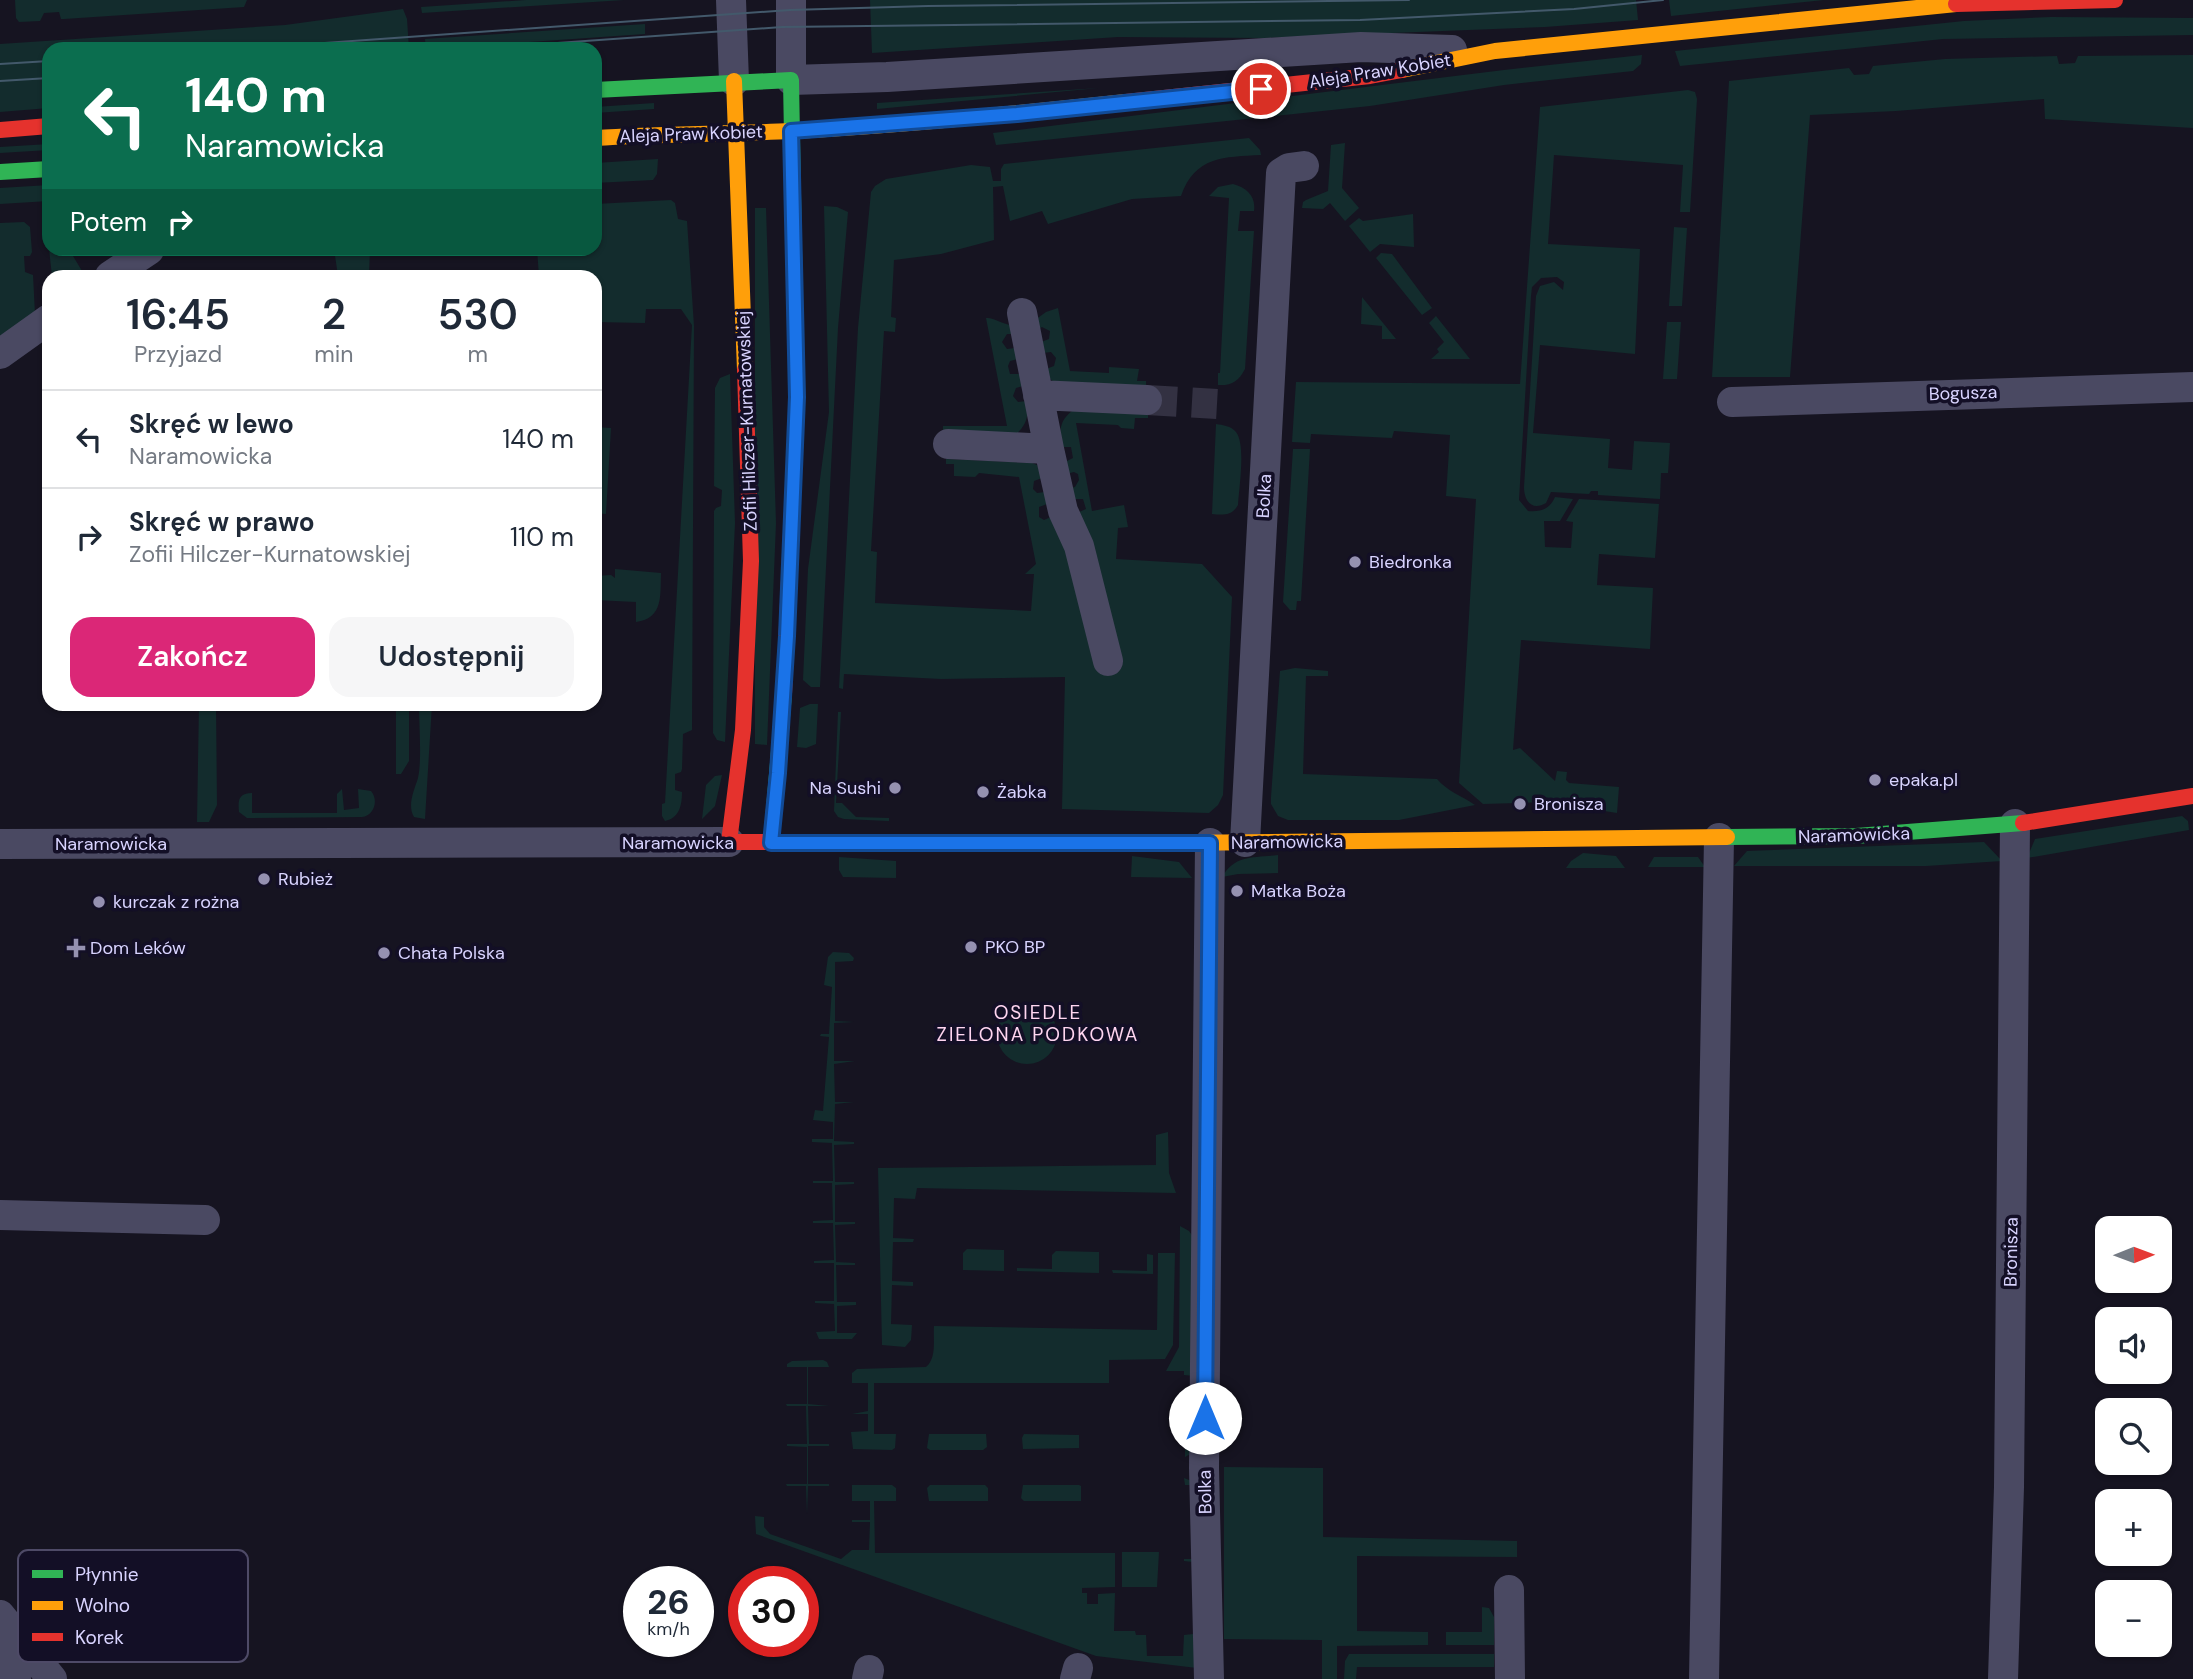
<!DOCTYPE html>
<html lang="pl">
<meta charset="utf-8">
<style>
:root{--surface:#fff;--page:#f6f6f7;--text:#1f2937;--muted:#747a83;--line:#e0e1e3;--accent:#db2777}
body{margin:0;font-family:"DM Sans",sans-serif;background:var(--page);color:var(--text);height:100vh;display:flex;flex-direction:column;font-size:26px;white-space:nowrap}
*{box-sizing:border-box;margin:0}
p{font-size:23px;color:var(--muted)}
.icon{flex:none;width:38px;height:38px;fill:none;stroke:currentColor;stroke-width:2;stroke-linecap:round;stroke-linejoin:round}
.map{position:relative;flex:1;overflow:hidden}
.drawer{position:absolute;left:42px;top:270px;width:560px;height:441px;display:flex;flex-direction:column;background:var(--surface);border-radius:21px;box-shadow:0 2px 5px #0004}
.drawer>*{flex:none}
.hud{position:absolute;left:42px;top:42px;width:560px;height:214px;border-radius:21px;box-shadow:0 2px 5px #0004;background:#0b6e4f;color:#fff;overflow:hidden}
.needle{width:46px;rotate:89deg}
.tools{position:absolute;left:2095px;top:1216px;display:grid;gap:14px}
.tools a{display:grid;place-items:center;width:77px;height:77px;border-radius:14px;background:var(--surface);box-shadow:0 2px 5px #0004;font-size:35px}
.speed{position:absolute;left:623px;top:1566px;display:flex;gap:14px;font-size:35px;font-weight:700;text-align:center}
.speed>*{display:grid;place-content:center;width:91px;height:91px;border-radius:50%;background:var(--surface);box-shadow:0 2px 5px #0004;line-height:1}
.speed small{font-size:18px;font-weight:400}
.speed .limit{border:10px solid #d22;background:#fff;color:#111}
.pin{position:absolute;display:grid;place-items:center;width:60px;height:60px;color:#fff;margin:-30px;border:4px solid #fff;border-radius:50%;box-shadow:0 2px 7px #0007}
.me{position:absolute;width:77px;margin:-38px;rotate:0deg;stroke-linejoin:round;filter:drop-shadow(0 0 5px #0008)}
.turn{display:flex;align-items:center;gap:24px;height:147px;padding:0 28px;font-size:32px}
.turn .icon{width:91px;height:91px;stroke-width:2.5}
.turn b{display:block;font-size:49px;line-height:60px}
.then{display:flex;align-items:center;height:66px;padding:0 28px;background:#0003;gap:14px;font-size:26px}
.eta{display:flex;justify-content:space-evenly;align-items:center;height:119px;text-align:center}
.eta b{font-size:42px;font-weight:600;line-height:49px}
.cta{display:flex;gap:14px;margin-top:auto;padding:14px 28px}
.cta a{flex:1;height:80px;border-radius:21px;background:var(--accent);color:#fff;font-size:28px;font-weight:600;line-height:80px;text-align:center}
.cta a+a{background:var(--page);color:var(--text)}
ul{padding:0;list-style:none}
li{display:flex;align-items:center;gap:21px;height:98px;padding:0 28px;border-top:2px solid var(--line)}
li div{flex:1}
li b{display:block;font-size:26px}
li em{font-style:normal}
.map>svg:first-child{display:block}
.green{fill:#132c2d}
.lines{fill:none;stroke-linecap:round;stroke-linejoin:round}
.street-tunnel{stroke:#333142;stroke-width:30;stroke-dasharray:30 15;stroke-linecap:butt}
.street{stroke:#4a4962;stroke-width:30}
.fast{stroke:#30b455;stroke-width:16}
.slow{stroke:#ff9f0a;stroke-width:16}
.jam{stroke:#e5322d;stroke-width:16}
.tram{stroke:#43596b;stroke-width:2}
.route-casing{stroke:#114b97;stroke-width:18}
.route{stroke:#1a73e8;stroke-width:12}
.poi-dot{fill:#9591b1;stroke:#130f26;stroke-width:2.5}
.labels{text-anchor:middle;stroke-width:7;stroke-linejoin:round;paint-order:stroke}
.street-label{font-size:18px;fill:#d9d4ff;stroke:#130f26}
.poi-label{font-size:18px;fill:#d9d4ff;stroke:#130f26;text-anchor:start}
.neighbourhood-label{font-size:19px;letter-spacing:2px;fill:#ffd6f0;stroke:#130f26}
.key{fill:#130f26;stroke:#4e4a67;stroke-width:2}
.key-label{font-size:19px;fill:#d9d4ff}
</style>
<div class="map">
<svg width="2193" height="1679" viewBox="0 0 2193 1679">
<rect width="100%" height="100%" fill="#161421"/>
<path class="green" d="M15,0H247L244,7L64,19H61L59,12L44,13L40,21L19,22L16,18Z
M526,0H624L422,13L421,7Z
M870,0H1636L1638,20L1545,27L1263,38L1118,37L872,53Z
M1669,0H1824L1671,16Z
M403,9L407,19L409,49H49V108L0,112V44L285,25Z
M2051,17L2193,18V35L1943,39L1680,66L1675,51L1964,21Z
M645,24V34L426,49L425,39Z
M1642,55L1641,64L1633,71L1504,85L1370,106L996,145L993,133L1504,70Z
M2193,55V128L2045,119L2044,99L1896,111L1810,115L1790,377H1712L1729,81L1849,68L1854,75L1869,74L1873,66L1945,59L2057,56L2059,64L2075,63L2078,56Z
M1099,88L877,109V103Z
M1688,90L1695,92L1697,99L1690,212H1680L1683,165L1554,155L1548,244L1640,249L1635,354L1540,345L1533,433L1610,439L1608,468L1632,470L1634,441L1670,443L1668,473H1661L1660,499L1598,495V491H1591L1589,494L1551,492L1546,503C1533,511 1524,502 1524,487L1536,296L1540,286L1554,282L1563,290L1564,282L1557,277L1541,278L1532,287L1531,296L1519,500L1528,511C1541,512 1550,509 1555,497L1573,499L1560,521H1544L1545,547L1571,548L1573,522L1566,521L1579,499L1659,504L1655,558L1599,554L1597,585L1653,588L1650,649L1521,640L1513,750L1520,748L1555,781L1557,771L1567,772L1566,780L1569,783L1619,787L1617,813L1548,802L1483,804L1459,783L1476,499L1446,496L1450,435L1394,431L1392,438L1311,434L1310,443L1292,442L1296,382L1520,384L1540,107Z
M654,103V109L595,113V107Z
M1249,138L1260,150L1261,155C1224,157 1195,156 1181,196L1132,199L1048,224L1042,211L1010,221L1003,186L993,187L994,240L941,254L894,260L891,317L896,318L895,332L884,331L871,551L877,552L875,603L1031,611L1034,574H1025L1036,564L1019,477L979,473L975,477L954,476V464H946V459L1032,463L1037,465L1042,478L1034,481L1033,489L1037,493L1045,492L1047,504L1039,507V517L1044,520L1051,517L1057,533L1077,513L1086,509L1083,499H1072L1070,488L1075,487L1079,480L1078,474L1074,472L1066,474L1065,462L1073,458L1071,447H1062C1059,432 1059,421 1072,411L1148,413V418H1135L1134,429L1121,428L1118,425L1076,423L1092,511L1124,505L1128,527L1118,528L1116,559L1202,564L1232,597L1223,795L1218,805L1209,813L1062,809L1065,677L941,679L844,674L843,689L839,688L858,328L871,192L875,186L886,179L971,165L990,167L993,181H1001V169L1004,164Z
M1345,143L1342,188L1359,208L1345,221L1330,203L1323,209L1302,208L1303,202L1306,200L1328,191L1331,145Z
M49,144V150L0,153V147Z
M658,159L657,174L653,180L595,183V163Z
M1233,184C1247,188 1256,196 1254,211H1240L1238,231H1254L1245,369C1239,381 1231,386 1218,385V373H1220L1229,198L1209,196L1218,187Z
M49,185V201L0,204V188Z
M671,200L675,203L678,219L687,221L694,326L692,730L683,734L682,769L681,772L675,774V790L682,792C682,806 679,818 665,821L662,816V804L665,803L692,325L681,309H646L645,323L595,322V276H539L537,249L595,248V204Z
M824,206L837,207L848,212L838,328L820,687H811L803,680L808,569L829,412Z
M755,208H766L776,523L767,745L755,744Z
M1413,214L1414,247L1380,244L1370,252L1349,226L1359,218L1363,221Z
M24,222L30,227L32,252L30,256H24L25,272L33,275L35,314L0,340V223Z
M1674,227L1687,228L1682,306H1669Z
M49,249H73L70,251L82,271V276H52Z
M334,249H370L369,276H338Z
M1381,253L1392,254L1432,308L1422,315L1376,258Z
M1362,297L1396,339H1382V326L1361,324Z
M1058,308L1070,371L1109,373V367L1139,369L1137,381H1146V389L1054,382L1050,379L1046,369L1054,366L1056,358L1051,352L1043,353L1041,342L1049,339L1050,331L1042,327L1038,329L1035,320L1046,312Z
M1436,316L1470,359H1431L1439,352L1437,349L1444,342L1429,323Z
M986,318C993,317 1002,324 1011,325L1012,334H1007L1002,342L1007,349L1015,348L1018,359L1010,361L1008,366L1010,374H1020L1023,386L1016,388L1013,396L1018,402L1027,401C1029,418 1026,426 1013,437L943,434V426H1007Z
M1667,322H1681L1677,379H1663Z
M730,374L735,523L725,742L717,740L713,733L714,511L716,508L721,506L722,490L714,486L715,388L720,378Z
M1216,424C1223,425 1231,426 1236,432C1246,445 1239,488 1238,505C1232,516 1223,515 1212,514Z
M595,427L611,428L606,514L595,513Z
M1293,449H1310L1301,601H1297L1296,610H1290L1283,602Z
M615,569L661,573C660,595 664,618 636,622V602L595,600V576L611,575L615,578Z
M1295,668L1328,671V676H1306L1303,774L1437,779C1447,791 1462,796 1475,805L1399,820H1288L1278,816L1271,804V797L1280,671Z
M199,704H216L217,805L209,822H197Z
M396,704H409V761L401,774H396Z
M419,704H432L425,819L414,817C407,805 414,791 418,778C422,761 419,723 419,704Z
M810,704H818L816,744L806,748L797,747L800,708Z
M838,712H841L836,803H842L856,817L889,818V821L844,819L838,817L834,811Z
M722,775L715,806L702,819L706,785L715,776Z
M342,789L344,810L359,808L358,789L371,791C379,800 374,816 362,817L247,818L239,812C238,801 238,793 252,793V813H337V794Z
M2182,816L2188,821L2189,830L2027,858L2035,839Z
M1984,842L2002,861L1926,866H1734L1747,851Z
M1583,853L1616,856L1625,868H1566L1571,861Z
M1278,855V873L1238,874L1222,877C1235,854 1254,858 1278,855Z
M1132,856L1179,862L1192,878L1131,877Z
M839,857L896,861V878L843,877L839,870Z
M1654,857H1698L1705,867H1648Z
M833,952L849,953L854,958L853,961L835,962V1021L854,1022L834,1023V1061H855L834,1064L835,1102H854L835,1104L834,1141L854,1142V1144L834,1145L835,1182H854V1184L835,1185V1222H855V1224L835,1225L836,1262L855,1263V1265H836L837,1302H856V1305L837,1306V1333H857L852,1339H819L816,1332L835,1331L834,1304L815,1303V1301H834V1263H814V1261L834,1260L833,1223H813V1221L833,1220L832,1183H813V1181H833L832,1143L812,1142V1139H833V1122L813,1120L815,1110L823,1111L829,1037L820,1036L821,1034H829L832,987L824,985L828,957Z
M997 1034a30 30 0 1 1 60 0a30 30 0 1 1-60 0Z
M1168,1132L1169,1173L1176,1193L917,1188L915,1199L894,1198L893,1238L914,1239L913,1242H893L892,1281L913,1282V1286L892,1285L891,1324L912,1325L911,1340L905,1347L882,1345L878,1168L1156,1165V1135Z
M1180,1226L1189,1231L1198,1244V1447L1194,1452L1185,1457V1449H1194V1376L1184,1375V1371H1166L1179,1347Z
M967,1249L1004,1250V1271L963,1270V1253Z
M1056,1251L1099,1252V1273L1017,1271V1268L1052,1269V1255Z
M1158,1253H1175L1173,1345L1165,1359L1109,1360V1383H874V1434H896L895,1448L892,1450L853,1449L851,1432L868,1431V1414H852L868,1411V1383H852V1373L857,1369L926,1367C937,1358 933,1339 934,1326L1157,1330Z
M1147,1254L1153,1255V1274L1113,1273L1112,1270L1147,1271Z
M823,1360L827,1362L829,1367H808V1404L829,1406H808L809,1444H829V1446H808V1484H829V1486H808L807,1514L806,1486H787L786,1484H807V1447L787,1446V1444H807L806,1406H787L786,1404H807V1367H787V1364L792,1361Z
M929,1434H986L987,1447L983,1450H930L927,1448Z
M1024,1434L1079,1435V1448L1023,1449L1022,1438Z
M1224,1467L1323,1468V1537L1517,1541V1557L1357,1556V1631L1428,1632V1645L1337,1646V1679H1322V1640L1224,1639Z
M1184,1478L1194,1482L1197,1668L1096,1656L756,1534L755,1516L764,1517V1527L770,1534L841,1559L852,1550H869L870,1522H852V1520H870V1501H852V1485H892L896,1488V1501H874L875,1553H1115V1587L1082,1588V1593H1087V1604H1098V1594L1115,1593L1114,1631H1135L1136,1635H1146L1147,1656H1183L1184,1635L1193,1634V1562L1184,1561V1559H1193L1194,1485H1185Z
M930,1485H985L988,1488V1501H929L927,1488Z
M1023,1485H1079L1081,1486V1501H1024L1021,1498Z
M1122,1552H1159L1157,1587H1122Z
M1482,1607L1489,1608L1494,1617V1645H1446V1632H1482Z
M1349,1654H1494V1667H1357L1356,1679H1344L1345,1661Z"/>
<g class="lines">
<path class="street-tunnel" d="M1147,400L1217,404"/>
<path class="street" d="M731,0L734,81
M791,0V80L887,77L1361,47L1452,50
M110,276L149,250
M1022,313L1049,449
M0,354L49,319
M1038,395L1147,400
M1732,402L2193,387
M948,444L1049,449L1063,511L1079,546L1108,661
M1245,842L1281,173L1289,168L1304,166
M0,844L729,842
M0,1215L205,1220
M1509,1590L1510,1679
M0,1615L52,1679
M0,1619L4,1645L16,1679
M867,1679L869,1670
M1075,1679L1078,1668
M1209,1679L1204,1468L1210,843
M1704,1679L1719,838
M2003,1679L2009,1487L2015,824"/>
<path class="fast" d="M595,90L791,80L795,306
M0,172L49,169
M1727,837L1856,836L2023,823
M869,842L1172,843
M771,843L784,694"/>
<path class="slow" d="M1402,70L1495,51L1956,4
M734,81L745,370
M595,138C661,134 726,134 792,131C904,125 1015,114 1126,102
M1172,843L1727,837"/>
<path class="jam" d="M1956,4L2115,0
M1126,102L1370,76L1402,70
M0,130L49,126
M745,370L751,561L743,730L729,842H869
M784,694L797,397L795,306
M2023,823L2193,796"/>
<path class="tram" d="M239,49L790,10L928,6L1409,0
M474,49L782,27L1360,20L1574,9L1663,0
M0,64L49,61
M0,81L49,78"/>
</g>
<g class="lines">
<defs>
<path id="route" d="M1205,1418L1210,843H771L778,773L787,636L797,397L791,131L1017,114L1261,89"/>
</defs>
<use href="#route" class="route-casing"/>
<use href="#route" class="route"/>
</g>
<g class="poi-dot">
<circle cx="1355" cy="562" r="7"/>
<circle cx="1875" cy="780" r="7"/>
<circle cx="895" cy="788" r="7"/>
<circle cx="983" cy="792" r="7"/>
<circle cx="1520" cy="804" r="7"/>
<circle cx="264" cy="879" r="7"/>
<circle cx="1237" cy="891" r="7"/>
<circle cx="99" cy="902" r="7"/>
<circle cx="971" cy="947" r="7"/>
<path d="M72.5 937.5h7v7h7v7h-7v7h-7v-7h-7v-7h7z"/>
<circle cx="384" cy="953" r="7"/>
</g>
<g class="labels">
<g class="street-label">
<text transform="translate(1380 71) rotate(-9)" y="6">Aleja Praw Kobiet</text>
<text transform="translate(691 134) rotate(-2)" y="6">Aleja Praw Kobiet</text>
<text transform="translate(1963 393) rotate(-2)" y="6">Bogusza</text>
<text transform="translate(747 421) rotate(-92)" y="6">Zofii Hilczer-Kurnatowskiej</text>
<text transform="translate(1264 496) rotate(-87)" y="6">Bolka</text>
<text transform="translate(1854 835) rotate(-2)" y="6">Naramowicka</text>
<text transform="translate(1287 842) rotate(-1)" y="6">Naramowicka</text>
<text x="678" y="849">Naramowicka</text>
<text x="111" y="850">Naramowicka</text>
<text transform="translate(2011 1252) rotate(-89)" y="6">Bronisza</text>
<text transform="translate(1205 1492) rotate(-91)" y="6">Bolka</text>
</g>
<g class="poi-label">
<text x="1369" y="568">Biedronka</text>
<text x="1889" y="786">epaka.pl</text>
<text x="881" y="794" text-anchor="end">Na Sushi</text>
<text x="997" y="798">Żabka</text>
<text x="1534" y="810">Bronisza</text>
<text x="278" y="885">Rubież</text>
<text x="1251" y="897">Matka Boża</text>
<text x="113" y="908">kurczak z rożna</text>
<text x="985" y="953">PKO BP</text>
<text x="90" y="954">Dom Leków</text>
<text x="398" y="959">Chata Polska</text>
</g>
<g class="neighbourhood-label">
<text x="1038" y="1019">OSIEDLE<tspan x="1038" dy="22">ZIELONA PODKOWA</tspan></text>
</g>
</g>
<rect x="18" y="1550" width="230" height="112" rx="10" class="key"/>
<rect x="32" y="1570" width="31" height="8" fill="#30b455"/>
<rect x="32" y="1601" width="31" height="9" fill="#ff9f0a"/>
<rect x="32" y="1633" width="31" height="8" fill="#e5322d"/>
<g class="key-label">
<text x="75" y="1581">Płynnie</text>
<text x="75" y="1612">Wolno</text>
<text x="75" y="1644">Korek</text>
</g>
</svg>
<div class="tools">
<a><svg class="needle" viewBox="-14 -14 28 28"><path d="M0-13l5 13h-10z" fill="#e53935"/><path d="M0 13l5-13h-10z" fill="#747a83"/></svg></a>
<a><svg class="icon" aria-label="sound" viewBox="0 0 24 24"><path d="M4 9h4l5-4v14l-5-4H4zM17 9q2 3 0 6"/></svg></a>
<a><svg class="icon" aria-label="search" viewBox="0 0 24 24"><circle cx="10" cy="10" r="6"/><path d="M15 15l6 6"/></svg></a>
<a>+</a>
<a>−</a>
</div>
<div class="speed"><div>26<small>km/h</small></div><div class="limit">30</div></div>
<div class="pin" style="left:1261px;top:89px;background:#d93025"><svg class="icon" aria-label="arrive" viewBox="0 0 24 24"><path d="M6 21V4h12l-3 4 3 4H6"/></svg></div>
<svg class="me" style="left:1205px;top:1418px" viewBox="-20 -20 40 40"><circle r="19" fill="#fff"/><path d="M0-13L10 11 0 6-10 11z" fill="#1a73e8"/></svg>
<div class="hud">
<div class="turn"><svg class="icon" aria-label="left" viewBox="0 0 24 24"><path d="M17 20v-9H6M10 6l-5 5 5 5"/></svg><div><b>140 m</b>Naramowicka</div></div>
<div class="then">Potem<svg class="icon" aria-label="right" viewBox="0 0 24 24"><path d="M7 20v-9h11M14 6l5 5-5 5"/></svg></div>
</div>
<section class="drawer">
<div class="eta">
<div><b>16:45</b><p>Przyjazd</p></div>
<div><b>2</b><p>min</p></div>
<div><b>530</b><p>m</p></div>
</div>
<ul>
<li><svg class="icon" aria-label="left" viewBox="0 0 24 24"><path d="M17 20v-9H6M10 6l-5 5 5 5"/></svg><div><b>Skręć w lewo</b><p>Naramowicka</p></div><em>140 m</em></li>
<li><svg class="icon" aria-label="right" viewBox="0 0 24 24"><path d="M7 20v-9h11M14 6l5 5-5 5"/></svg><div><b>Skręć w prawo</b><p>Zofii Hilczer-Kurnatowskiej</p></div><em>110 m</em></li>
</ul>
<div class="cta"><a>Zakończ</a><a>Udostępnij</a></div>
</section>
</div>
